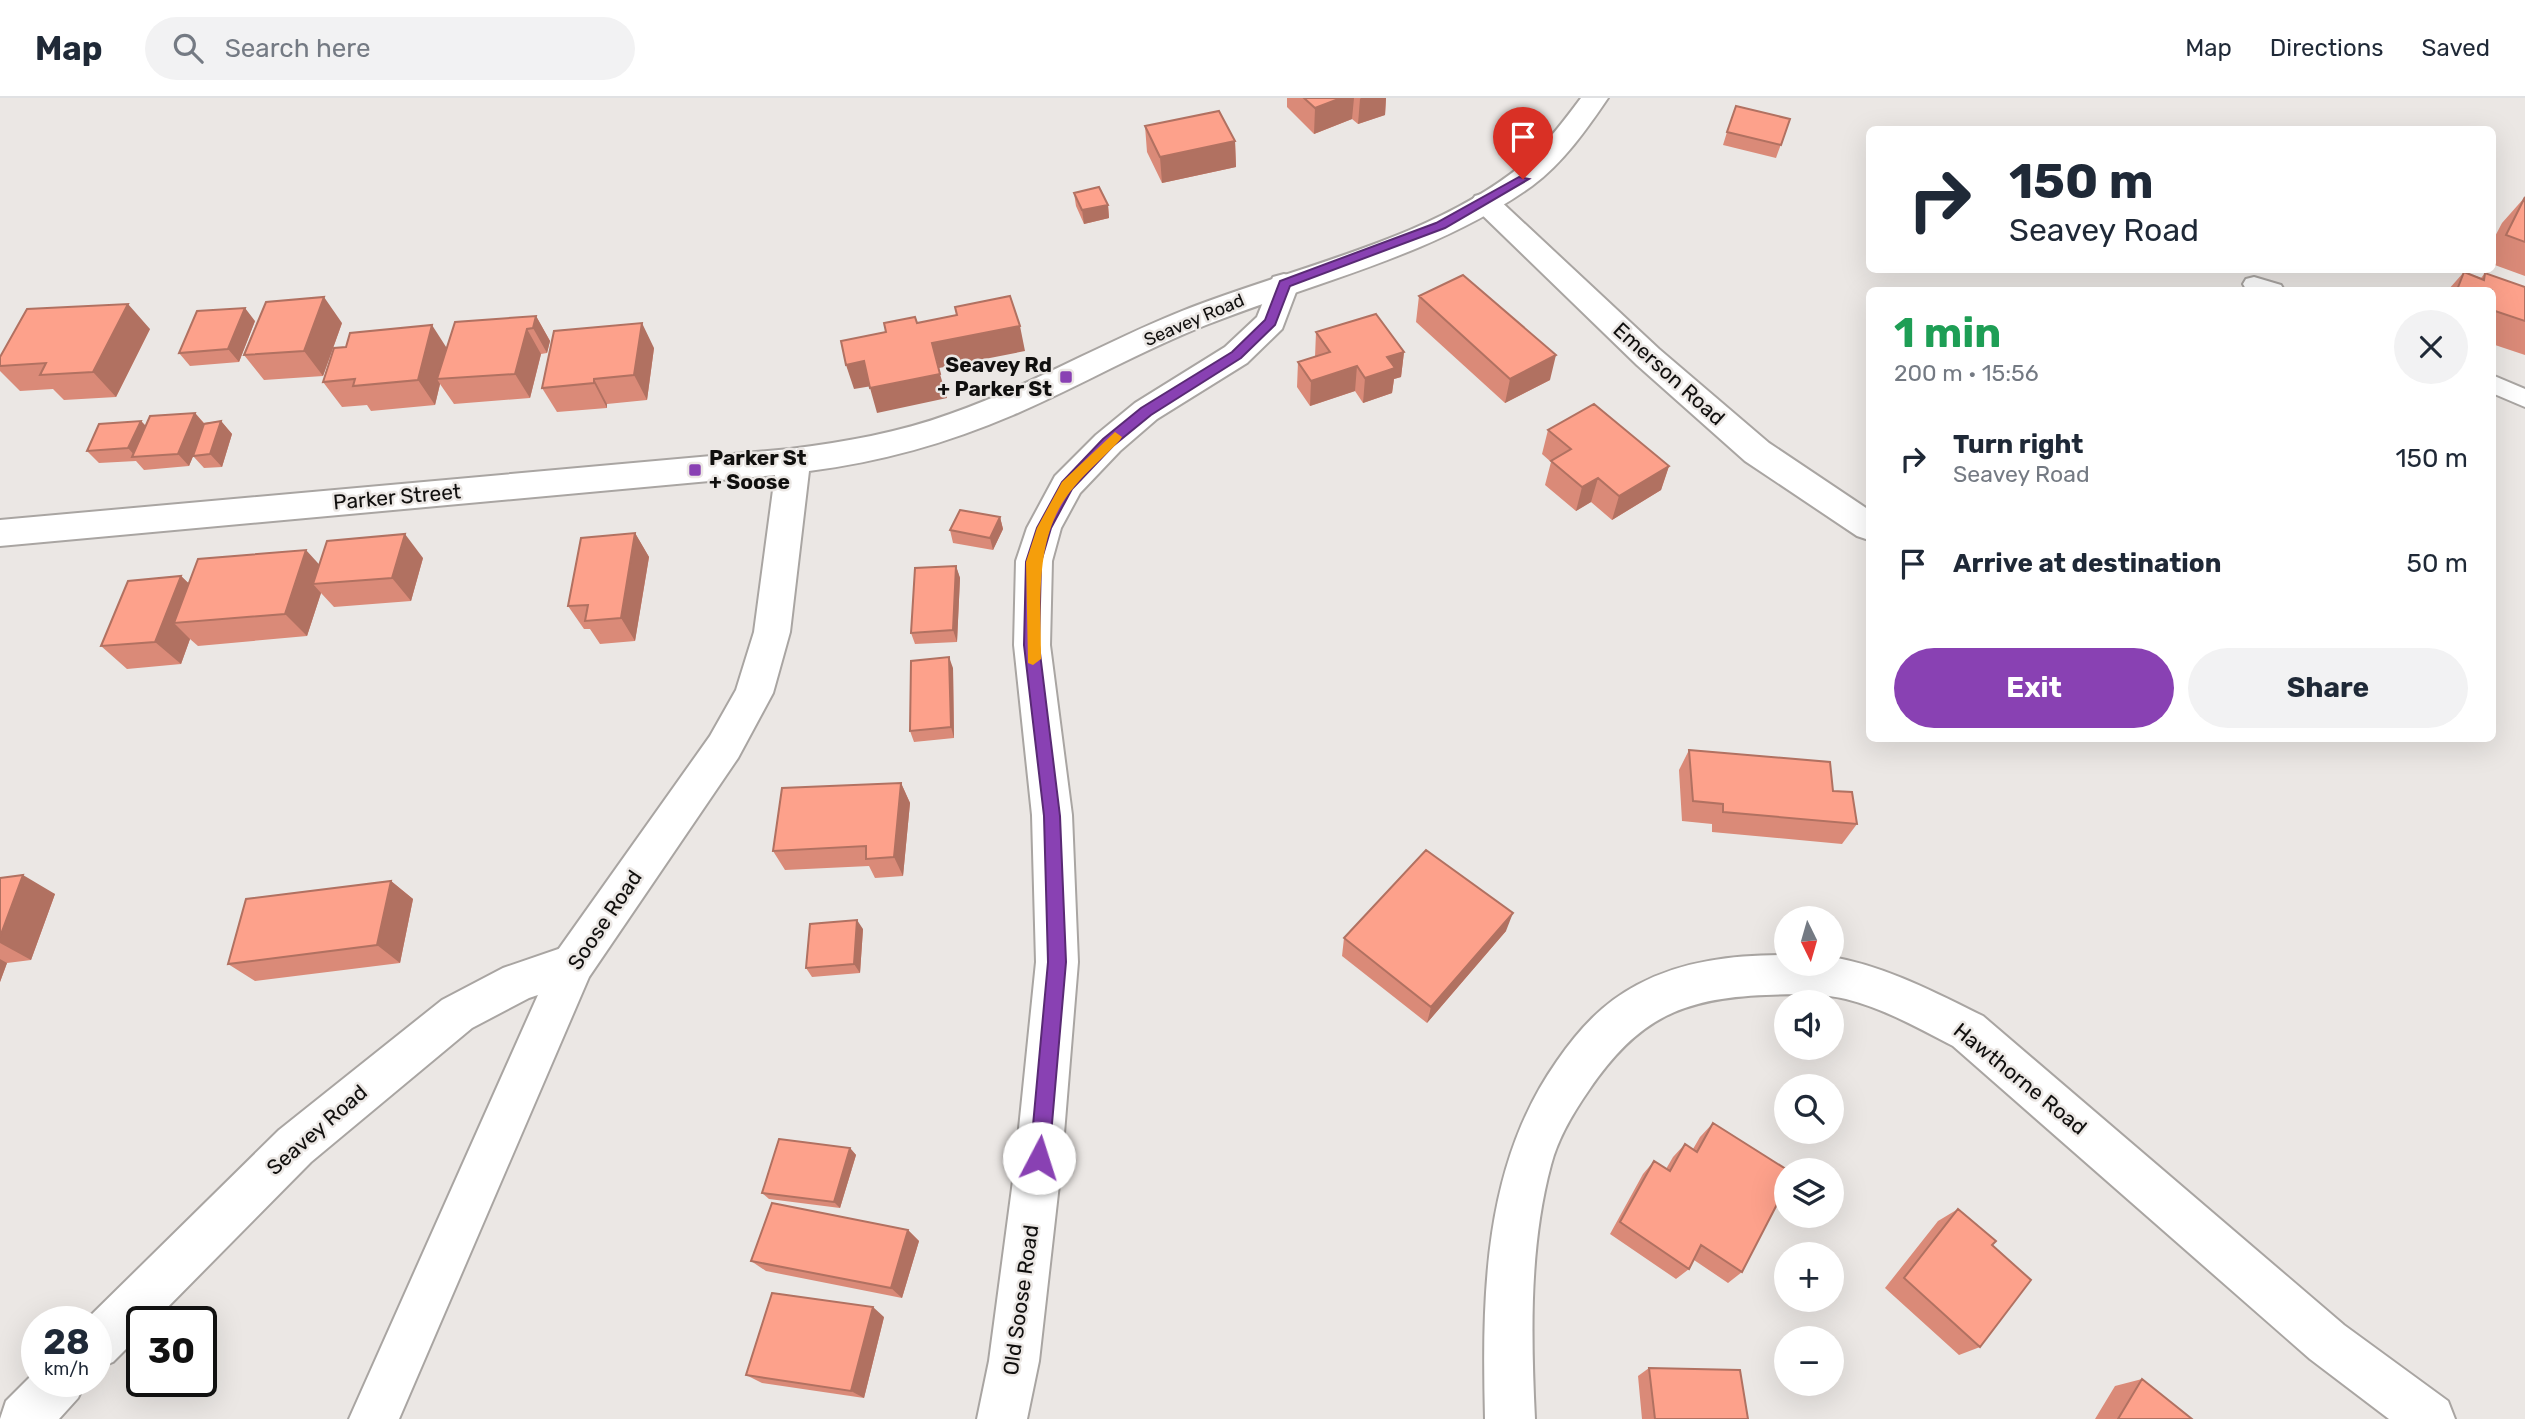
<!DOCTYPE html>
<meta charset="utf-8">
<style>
:root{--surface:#fff;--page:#f2f2f3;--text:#1f2937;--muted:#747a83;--line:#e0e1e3;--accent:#8941b3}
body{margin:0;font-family:Rubik,sans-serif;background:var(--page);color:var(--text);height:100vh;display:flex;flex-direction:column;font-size:26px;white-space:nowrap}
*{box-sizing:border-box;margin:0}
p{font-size:23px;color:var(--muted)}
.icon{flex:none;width:38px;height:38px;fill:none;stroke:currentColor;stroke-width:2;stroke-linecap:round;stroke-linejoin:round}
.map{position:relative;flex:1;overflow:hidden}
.sheet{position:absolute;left:1866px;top:189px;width:630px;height:455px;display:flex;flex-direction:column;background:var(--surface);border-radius:10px;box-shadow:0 7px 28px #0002}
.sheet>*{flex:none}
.banner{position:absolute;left:1866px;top:28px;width:630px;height:147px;border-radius:10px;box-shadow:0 7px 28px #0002;background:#fff;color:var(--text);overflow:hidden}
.needle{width:46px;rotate:175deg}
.fabs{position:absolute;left:1774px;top:808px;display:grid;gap:14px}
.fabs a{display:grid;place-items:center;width:70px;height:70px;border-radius:50%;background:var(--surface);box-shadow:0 7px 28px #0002;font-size:35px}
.speed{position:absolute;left:21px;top:1208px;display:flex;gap:14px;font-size:35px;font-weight:700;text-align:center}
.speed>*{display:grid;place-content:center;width:91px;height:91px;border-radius:50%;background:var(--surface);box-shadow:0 7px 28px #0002;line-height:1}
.speed small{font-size:18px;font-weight:400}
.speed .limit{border:4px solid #111;border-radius:10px;background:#fff;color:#111}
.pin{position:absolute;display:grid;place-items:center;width:60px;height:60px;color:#fff;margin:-72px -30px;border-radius:50% 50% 50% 0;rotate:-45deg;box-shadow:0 0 7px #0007}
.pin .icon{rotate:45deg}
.me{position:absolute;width:77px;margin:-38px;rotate:5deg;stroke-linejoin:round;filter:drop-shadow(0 0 5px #0008)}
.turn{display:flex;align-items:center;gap:24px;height:147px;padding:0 28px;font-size:32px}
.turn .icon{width:91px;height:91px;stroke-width:2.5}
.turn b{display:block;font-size:49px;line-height:60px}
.round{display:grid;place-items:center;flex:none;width:74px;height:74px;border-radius:37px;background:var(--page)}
.summary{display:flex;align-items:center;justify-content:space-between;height:119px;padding:0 28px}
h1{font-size:42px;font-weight:700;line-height:52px;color:#1e9e55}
.primary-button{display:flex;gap:14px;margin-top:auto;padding:14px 28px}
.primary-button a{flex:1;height:80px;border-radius:42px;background:var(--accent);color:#fff;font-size:28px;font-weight:700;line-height:80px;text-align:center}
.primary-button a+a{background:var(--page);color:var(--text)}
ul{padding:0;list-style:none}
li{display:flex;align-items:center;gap:21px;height:105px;padding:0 28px}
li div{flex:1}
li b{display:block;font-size:26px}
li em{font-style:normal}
header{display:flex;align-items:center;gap:42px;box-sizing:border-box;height:98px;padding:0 35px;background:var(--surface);border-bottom:2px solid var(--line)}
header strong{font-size:33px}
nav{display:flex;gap:38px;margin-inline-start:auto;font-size:24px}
.search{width:490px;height:63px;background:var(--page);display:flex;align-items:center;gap:18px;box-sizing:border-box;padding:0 24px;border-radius:38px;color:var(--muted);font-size:26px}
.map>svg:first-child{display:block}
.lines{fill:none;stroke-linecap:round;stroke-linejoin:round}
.lane-casing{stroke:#a9a5a2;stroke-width:4}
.street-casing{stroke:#a9a5a2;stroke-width:4}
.secondary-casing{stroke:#a9a5a2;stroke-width:4}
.lane{fill:#fff;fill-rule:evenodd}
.street{fill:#fff;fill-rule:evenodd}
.secondary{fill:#fff;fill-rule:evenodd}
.wall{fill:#da8a78}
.shaded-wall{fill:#b17161}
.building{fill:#fda18b;stroke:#b17161;stroke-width:2}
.route{fill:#8941b3;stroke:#592a74;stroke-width:2}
.slow{fill:#f59e0b}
.poi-dot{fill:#8941b3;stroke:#ebe7e4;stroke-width:2.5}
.labels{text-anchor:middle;stroke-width:5;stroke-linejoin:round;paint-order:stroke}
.far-street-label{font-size:18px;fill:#100f0e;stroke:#ebe7e4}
.poi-label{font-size:21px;font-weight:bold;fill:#100f0e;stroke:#ebe7e4;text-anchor:end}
.street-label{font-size:21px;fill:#100f0e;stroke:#ebe7e4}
</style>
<header>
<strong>Map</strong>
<div class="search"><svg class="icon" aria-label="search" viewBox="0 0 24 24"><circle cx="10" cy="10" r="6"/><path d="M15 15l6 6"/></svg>Search here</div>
<nav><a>Map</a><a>Directions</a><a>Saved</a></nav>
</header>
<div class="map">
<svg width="2525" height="1321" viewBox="0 0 2525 1321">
<rect width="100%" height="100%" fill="#ebe7e4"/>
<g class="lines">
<defs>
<path id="lane" d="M2254,179L2281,187L2284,192L2246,191L2243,186L2246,181Z
M2492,277L2525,291V309L2492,295Z"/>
<path id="street" d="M1485,95L1495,98L1659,251L1769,345L1869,412V442L1857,438L1745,363L1637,267L1475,110L1471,104L1475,98Z
M1284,176L1295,179L1299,186L1282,231L1247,265L1157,321L1120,353L1080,395L1061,430L1052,463L1050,547L1072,717L1078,864L1062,1060L1039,1263L1027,1321H977L989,1263L1016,1060L1036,864L1032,717L1014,547L1016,463L1027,430L1055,378L1096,337L1135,305L1225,249L1257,219L1273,179Z
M573,846L588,852L594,866L588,880L529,900L472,930L311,1064L154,1223H142V1235L113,1264L96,1271V1223H85L279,1032L442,902L503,870Z
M1787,857V866H1832V859C1885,868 1936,895 1983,918L2344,1227L2448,1303L2455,1321H2389L2310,1261L1953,948C1918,930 1883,910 1846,901C1820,895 1792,896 1766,897C1682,900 1637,921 1589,992C1573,1015 1558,1040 1551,1067C1529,1149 1531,1237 1535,1321H1485C1482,1197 1483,1068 1557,963C1579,931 1603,905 1637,887C1683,862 1736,857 1787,857Z
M37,1272V1283H86L78,1300L59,1321H0L6,1303Z"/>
<path id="secondary" d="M1581,0H1608C1587,31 1563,65 1532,88C1435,157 1315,184 1206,227C1140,253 1078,289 1013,317C948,345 880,364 809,373L790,534L773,595L738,660L589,879L399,1321H349L558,852L710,638L736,592L754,534L775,377L0,448V422L790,351C845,344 898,335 950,316C1030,288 1104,244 1182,213C1292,169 1429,143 1522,67C1545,48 1563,24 1581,0Z"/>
</defs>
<use href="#lane" class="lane-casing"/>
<use href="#street" class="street-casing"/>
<use href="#secondary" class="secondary-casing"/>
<use href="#lane" class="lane"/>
<use href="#street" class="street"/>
<use href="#secondary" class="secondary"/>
</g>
<path class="wall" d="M1287,0H1386L1385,17L1358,26L1352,21L1314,36L1287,9Z
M1790,21L1776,60L1723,47L1727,34Z
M1145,28L1235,43L1236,69L1162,85L1147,54Z
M1074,95L1108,107L1109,120L1084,126L1076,108Z
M2525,99V178L2492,166V144L2502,125Z
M2464,174L2481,180L2485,175L2525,189V257L2492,246V192H2448Z
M1419,198L1550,282L1505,305L1416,224Z
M536,218L550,243L547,255L541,256L530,300L454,306L440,286L435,307L371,313L367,307L342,309L323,284L346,249L447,250Z
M255,223L239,264L190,268L179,255Z
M342,225L323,278L264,282L244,257Z
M150,231L116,299L64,302L53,291L20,293L0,273V259Z
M1316,234L1404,254L1401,279L1394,281L1392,295L1363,305L1355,293L1310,308L1297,289L1298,264L1315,259Z
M654,250L647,302L607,306V310L557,314L542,290Z
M195,315L204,325L221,323L232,336L222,369L204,370L193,358L189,368L144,372L136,363L99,365L87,353L141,323L146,328Z
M1548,332L1669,368L1661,392L1612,422L1591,404L1576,413L1545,387L1551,364L1542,356Z
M1000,419L1003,431L993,452L953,445L950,432Z
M635,435L649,459L635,543L600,546L590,531H584L568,508Z
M423,460L411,503L334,509L321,495L307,538L198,548L190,541L181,566L127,571L101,548L181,478L189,486L319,466Z
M956,468L960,480L957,544L915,546L911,535Z
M953,570L954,640L914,644L910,633Z
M1689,652L1833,693L1857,726L1842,746L1712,734V726L1682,723L1679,672Z
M901,685L910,705L903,778L875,780L869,768L785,772L773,753Z
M0,780L55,796L31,862L7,865L0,884Z
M391,783L413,801L400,865L255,883L228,866Z
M863,831L860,875L812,879L806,870Z
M1506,833L1427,925L1342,858L1344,840Z
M1713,1025L1742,1174L1728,1185L1694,1162L1689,1171L1676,1181L1610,1136L1643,1076L1654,1063L1666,1071L1673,1059L1685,1046L1693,1051L1700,1039Z
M850,1050L856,1057L840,1110L769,1101L762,1095Z
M1958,1111L1992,1147L1980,1249L1959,1257L1885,1190L1938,1123Z
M908,1132L919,1143L902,1200L766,1173L751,1163Z
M884,1219L864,1300L762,1285L746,1277Z
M1649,1270L1748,1321H1642L1638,1278Z
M2142,1281L2192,1321H2095L2115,1288Z"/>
<path class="shaded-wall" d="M1341,0H1354L1352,21L1314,36L1315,10Z
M1361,0H1386L1385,17L1358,26L1360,1Z
M1235,43L1236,69L1162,85L1160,59Z
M1108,107L1109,120L1084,126L1082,112Z
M324,199L342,225L323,278L304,253Z
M128,206L150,231L116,299L93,274Z
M245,210L255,223L239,264L228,251Z
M536,218L550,243L547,255L533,230Z
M642,225L654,250L647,302L634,277Z
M432,227L448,252L437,281L440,286L435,307L418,282Z
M1020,228L1025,253L939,270L932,245Z
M527,231L541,256L530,300L515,276Z
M1404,254L1401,279L1394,281L1392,295L1363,305L1365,280L1387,259Z
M1556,257L1550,282L1505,305L1510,281Z
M864,263L872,288L854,291L846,267Z
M1357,268L1355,293L1310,308L1311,283Z
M940,276L947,300L877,315L870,290Z
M594,281L607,306V310L594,285Z
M195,315L206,328L189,368L178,356Z
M141,323L153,336L136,359L128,350Z
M221,323L232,336L222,369L210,356Z
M1669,368L1661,392L1612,422L1619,398Z
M1598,380L1591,404L1576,413L1582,389Z
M1000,419L1003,431L993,452L990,440Z
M635,435L649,459L635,543L621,520Z
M405,436L423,460L411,503L392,480Z
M306,452L327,475L313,486L321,495L307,538L285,516Z
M956,468L960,480L957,544L953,532Z
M181,478L205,501L174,525L190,541L181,566L155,544Z
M949,559L953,570L954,640L951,629Z
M901,685L910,705L903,778L894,759Z
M23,777L55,796L31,862L0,845V839Z
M391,783L413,801L400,865L377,847Z
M1513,815L1506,833L1427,925L1431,909Z
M857,822L863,831L860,875L854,866Z
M0,861L7,865L0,884Z
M850,1050L856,1057L840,1110L834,1104Z
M908,1132L919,1143L902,1200L891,1190Z
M873,1209L884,1219L864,1300L851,1293Z"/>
<path class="building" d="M1304,0H1341L1315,10Z
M1736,8L1790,21L1781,47L1727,34Z
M1219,13L1235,43L1160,59L1145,28Z
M1099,89L1108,107L1082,112L1074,95Z
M2525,99V144L2506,137Z
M2464,174L2484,182L2485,175L2525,189V223L2492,212V192H2457Z
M1463,177L1556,257L1510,281L1419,198Z
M1010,198L1020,228L932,245L940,276L870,290L864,263L846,267L841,243L886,234L884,225L915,219L917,225L957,217L955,209Z
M324,199L304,253L244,257L266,204Z
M128,206L93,274L40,277L46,265L0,268V259L27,211Z
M245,210L228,251L179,255L197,213Z
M1376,216L1404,254L1387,259L1395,270L1365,280L1357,268L1311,283L1298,264L1330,254L1316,234Z
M536,218L533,230L527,231L515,276L437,281L455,224Z
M642,225L634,277L594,281V285L542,290L554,233Z
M432,227L418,282L353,288L355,281L323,284L334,250L346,249L350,235Z
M1594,306L1669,368L1619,398L1598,380L1582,389L1551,363L1571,351L1548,332Z
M195,315L178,356L132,359L150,318Z
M141,323L128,350L87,353L99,326Z
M221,323L210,356L193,358L204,326Z
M960,412L1000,419L990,440L950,432Z
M635,435L621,520L585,523L588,507L568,508L581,440Z
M405,436L392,480L313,486L327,443Z
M306,452L285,516L174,525L198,461Z
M956,468L953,532L911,535L915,470Z
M181,478L155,544L101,548L128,483Z
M949,559L951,629L910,633L911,563Z
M1689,652L1830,664L1833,693L1852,694L1857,726L1723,714V706L1693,703Z
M901,685L894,759L866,761V748L773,753L782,690Z
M1426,752L1513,815L1431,909L1344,840Z
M23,777L0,839V780Z
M391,783L377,847L228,866L246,801Z
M857,822L854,866L806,870L810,826Z
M1713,1025L1789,1073H1787V1087L1742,1174L1701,1147L1689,1171L1620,1124L1654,1063L1670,1073L1685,1046L1697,1054Z
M779,1041L850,1050L834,1104L762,1095Z
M772,1105L908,1132L891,1190L751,1163Z
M1958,1111L1996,1143L1992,1147L2031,1182L1980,1249L1904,1180Z
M772,1195L873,1209L851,1293L746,1277Z
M1649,1270L1740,1272L1748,1321H1655Z
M2142,1281L2192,1321H2118Z"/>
<path class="route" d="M1519,79L1529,81L1445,130L1290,188L1275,227L1241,260L1151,317L1113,348L1072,391L1051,430L1041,464L1039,547L1060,718L1066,864L1049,1060L1046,1066L1039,1069L1033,1066L1030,1060L1048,864L1044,718L1024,547L1026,464L1037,430L1062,384L1103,341L1141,310L1232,254L1265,222L1280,183L1436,125Z"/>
<path class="slow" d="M1115,334L1122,339L1120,342C1105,358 1088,372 1074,389C1033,436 1041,503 1041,561L1033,567L1028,565L1026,464L1037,430L1062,384Z"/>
<g class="poi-dot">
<rect x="1059" y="272" width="14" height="14" rx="3.5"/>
<rect x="688" y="365" width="14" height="14" rx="3.5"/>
</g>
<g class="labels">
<g class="far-street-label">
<text transform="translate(1194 222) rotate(-23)" y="6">Seavey Road</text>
</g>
<g class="poi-label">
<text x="1052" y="274">Seavey Rd<tspan x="1052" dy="24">+ Parker St</tspan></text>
<text x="709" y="367" text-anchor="start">Parker St<tspan x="709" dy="24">+ Soose</tspan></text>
</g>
<g class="street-label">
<text transform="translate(1669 276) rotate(42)" y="7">Emerson Road</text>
<text transform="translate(397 399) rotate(-5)" y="7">Parker Street</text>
<text transform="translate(605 822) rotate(-56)" y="7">Soose Road</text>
<text transform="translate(2020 981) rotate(39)" y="7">Hawthorne Road</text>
<text transform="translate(317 1032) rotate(-41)" y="7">Seavey Road</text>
<text transform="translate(1021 1202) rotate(-82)" y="7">Old Soose Road</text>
</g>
</g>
</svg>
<div class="fabs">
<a><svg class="needle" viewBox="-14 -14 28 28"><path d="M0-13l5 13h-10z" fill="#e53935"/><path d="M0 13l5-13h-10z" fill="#747a83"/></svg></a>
<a><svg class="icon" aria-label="sound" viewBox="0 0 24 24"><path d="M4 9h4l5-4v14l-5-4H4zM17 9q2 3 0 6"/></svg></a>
<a><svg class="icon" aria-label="search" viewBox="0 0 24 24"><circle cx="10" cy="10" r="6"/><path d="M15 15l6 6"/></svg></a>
<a><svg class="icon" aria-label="layers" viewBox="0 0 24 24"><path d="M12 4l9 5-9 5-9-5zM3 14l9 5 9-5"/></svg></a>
<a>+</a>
<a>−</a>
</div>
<div class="speed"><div>28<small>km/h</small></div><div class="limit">30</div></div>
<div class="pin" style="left:1523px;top:81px;background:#d93025"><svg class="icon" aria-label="arrive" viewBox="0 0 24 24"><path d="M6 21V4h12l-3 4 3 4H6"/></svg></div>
<svg class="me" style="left:1039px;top:1060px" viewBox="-20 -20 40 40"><circle r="19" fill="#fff"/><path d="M0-13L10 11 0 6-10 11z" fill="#8941b3"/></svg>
<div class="banner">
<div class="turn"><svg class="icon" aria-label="right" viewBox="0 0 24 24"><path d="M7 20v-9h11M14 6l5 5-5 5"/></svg><div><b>150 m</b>Seavey Road</div></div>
</div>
<section class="sheet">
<div class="summary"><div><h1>1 min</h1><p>200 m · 15:56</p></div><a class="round"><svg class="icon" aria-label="close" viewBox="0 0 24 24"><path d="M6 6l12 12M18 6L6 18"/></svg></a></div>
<ul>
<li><svg class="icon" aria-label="right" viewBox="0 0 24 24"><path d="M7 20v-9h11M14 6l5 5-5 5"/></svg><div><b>Turn right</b><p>Seavey Road</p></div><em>150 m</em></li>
<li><svg class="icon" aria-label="arrive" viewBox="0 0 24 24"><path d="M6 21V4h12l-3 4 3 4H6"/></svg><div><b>Arrive at destination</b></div><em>50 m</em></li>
</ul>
<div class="primary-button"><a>Exit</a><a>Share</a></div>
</section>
</div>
